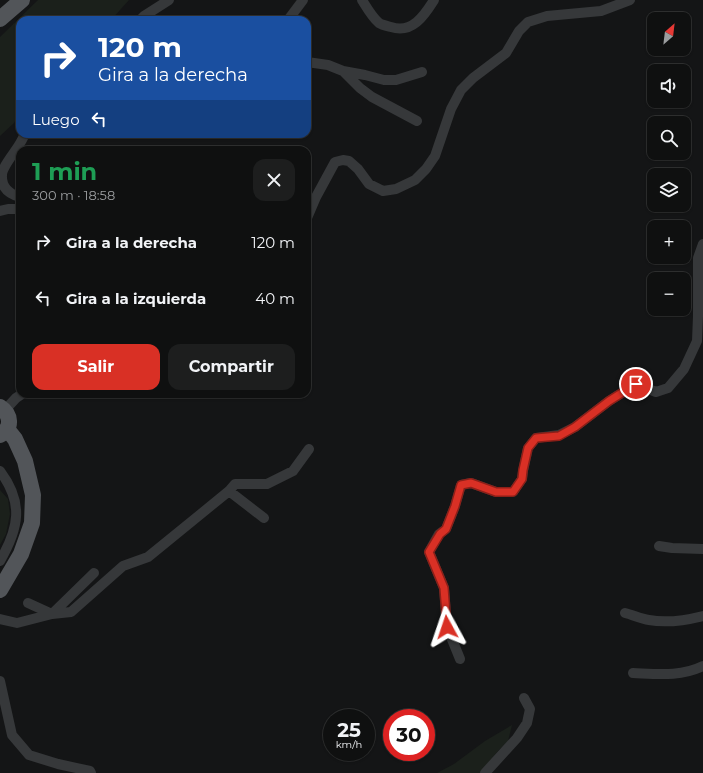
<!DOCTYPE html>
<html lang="es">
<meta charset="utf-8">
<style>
:root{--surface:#0f1010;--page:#1d1e1e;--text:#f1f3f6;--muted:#9b9d9f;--line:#2f3030;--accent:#d93025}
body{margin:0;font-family:Montserrat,sans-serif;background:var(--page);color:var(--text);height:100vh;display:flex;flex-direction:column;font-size:15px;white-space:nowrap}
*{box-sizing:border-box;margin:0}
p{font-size:13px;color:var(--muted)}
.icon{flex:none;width:22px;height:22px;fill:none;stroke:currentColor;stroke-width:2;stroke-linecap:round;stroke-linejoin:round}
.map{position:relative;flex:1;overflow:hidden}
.drawer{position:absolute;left:16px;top:146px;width:295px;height:252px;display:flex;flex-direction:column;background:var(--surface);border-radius:12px;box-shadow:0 1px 3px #0004,0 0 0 1px var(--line)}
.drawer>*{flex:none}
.banner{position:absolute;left:16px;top:16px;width:295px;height:122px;border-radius:12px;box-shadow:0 1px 3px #0004,0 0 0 1px var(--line);background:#1a4fa0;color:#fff;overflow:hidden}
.needle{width:26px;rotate:28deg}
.buttons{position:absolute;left:647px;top:12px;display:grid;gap:8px}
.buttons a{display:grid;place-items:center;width:44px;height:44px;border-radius:8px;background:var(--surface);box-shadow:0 1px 3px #0004,0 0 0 1px var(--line);font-size:20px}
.speed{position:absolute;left:323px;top:709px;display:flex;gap:8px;font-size:20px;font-weight:700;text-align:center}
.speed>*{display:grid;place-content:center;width:52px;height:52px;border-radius:50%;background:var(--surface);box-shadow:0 1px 3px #0004,0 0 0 1px var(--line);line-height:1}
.speed small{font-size:10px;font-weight:400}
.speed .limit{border:6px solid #d22;background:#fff;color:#111}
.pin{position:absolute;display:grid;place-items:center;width:34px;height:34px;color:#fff;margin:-17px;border:2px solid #fff;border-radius:50%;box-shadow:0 1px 4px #0007}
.me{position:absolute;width:44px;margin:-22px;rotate:355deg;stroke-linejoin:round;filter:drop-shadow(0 0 3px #0008)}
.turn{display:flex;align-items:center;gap:14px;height:84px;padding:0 16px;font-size:18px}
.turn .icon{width:52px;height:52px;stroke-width:2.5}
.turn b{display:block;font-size:28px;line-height:34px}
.then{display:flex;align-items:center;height:38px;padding:0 16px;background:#0003;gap:8px;font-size:15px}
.round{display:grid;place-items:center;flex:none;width:42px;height:42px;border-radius:12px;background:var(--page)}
.overview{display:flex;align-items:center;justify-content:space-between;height:68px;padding:0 16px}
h1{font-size:24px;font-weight:700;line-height:30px;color:#1e9e55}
.button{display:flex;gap:8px;margin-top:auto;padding:8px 16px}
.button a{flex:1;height:46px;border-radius:12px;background:var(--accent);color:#fff;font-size:16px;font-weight:700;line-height:46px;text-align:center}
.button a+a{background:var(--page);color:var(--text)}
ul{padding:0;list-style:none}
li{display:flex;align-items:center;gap:12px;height:56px;padding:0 16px}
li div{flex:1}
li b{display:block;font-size:15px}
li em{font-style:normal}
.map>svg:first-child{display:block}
.green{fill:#1b201b}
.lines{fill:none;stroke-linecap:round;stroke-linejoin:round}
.street{stroke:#36383a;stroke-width:10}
.primary{stroke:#525559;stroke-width:16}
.route-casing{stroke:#8d1f18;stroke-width:10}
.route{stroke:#d93025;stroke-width:7}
</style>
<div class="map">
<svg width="703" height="773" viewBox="0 0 703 773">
<rect width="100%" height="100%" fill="#141516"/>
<path class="green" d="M38,0H129L111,20H20V113L14,123L0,136V37Z
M0,490L8,499L10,514L6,534L0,545Z
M512,725L508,741L498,751L480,773H437L454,764L485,741Z"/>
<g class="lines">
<path class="street" d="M362,0C367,8 372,17 379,23C382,25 387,26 391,27C412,34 424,16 434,0
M140,20L144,16L169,0
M288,20L303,0
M307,62L328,65L343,71L365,75L384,80H396L422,72
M343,71L360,88L372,97L417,121
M20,197C9,194 1,188 2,175C2,167 15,152 19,145C21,142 23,138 25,134
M0,211L8,209H20
M307,218L316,197L335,162L343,160L349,161L358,169L369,184L383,191L396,189L415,180L426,169L435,156L451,109L461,90L473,78L506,53L519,31L528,22L547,16L601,11L630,0
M5,410L16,398L22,394
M0,471C24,503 19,528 0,561
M229,491L264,518
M659,546L672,548L703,549
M28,603L52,614
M625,613C633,615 641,619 649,620C665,623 687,620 703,616
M52,614L94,573
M0,619L17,623L52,614L71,612L123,566L148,557L229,491L235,484H267L293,471L309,449
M460,659L447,627L444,588L429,552L439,534L446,529L455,506L461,485L471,483L496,492H513L522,479L523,471L528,448L536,438L559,435L575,427L609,401L636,384L656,392L668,388L684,369L697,341L698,316V258L703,244
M633,673C657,674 681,677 703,666
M0,681L12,735L29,755L58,764L90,771L91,773
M485,773L517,738L527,723L530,709L524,698"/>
<path class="primary" d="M0,19L22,0
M0,407C11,414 13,428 0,435
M0,590L21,554L32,523L33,495L25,461L15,439L7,429"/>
</g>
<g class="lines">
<defs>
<path id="route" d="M447,627L444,588L429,552L440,534L446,529L455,506L461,485L471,483L496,492H513L522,479L523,470L528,448L536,438L559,436L575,427L609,401L636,384"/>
</defs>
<use href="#route" class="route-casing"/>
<use href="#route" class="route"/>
</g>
</svg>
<div class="buttons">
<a><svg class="needle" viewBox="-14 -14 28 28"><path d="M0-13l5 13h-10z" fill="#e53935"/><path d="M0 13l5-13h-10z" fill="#9b9d9f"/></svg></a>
<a><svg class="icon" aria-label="sound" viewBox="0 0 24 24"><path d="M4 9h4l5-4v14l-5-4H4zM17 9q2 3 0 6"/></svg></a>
<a><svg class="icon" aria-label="search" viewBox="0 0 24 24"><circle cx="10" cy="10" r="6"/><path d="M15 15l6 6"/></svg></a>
<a><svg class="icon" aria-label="layers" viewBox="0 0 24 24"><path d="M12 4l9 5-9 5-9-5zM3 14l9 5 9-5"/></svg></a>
<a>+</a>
<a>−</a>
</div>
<div class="speed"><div>25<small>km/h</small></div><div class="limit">30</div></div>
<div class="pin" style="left:636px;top:384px;background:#d93025"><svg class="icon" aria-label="arrive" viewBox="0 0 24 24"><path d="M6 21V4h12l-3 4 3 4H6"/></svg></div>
<svg class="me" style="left:447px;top:627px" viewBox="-20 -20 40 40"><path d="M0-17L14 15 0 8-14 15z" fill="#d93025" stroke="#fff" stroke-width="4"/></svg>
<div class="banner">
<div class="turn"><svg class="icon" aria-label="right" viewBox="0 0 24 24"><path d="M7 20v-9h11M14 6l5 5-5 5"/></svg><div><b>120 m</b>Gira a la derecha</div></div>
<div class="then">Luego<svg class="icon" aria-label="left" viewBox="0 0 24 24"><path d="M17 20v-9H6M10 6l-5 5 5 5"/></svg></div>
</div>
<section class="drawer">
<div class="overview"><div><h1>1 min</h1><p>300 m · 18:58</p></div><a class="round"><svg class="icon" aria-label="close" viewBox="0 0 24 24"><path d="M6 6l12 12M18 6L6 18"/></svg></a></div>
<ul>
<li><svg class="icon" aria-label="right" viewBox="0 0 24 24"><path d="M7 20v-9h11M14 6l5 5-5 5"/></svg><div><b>Gira a la derecha</b></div><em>120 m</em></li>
<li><svg class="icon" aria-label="left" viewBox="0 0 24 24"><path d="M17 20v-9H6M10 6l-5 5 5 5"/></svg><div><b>Gira a la izquierda</b></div><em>40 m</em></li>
</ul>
<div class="button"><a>Salir</a><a>Compartir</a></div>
</section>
</div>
